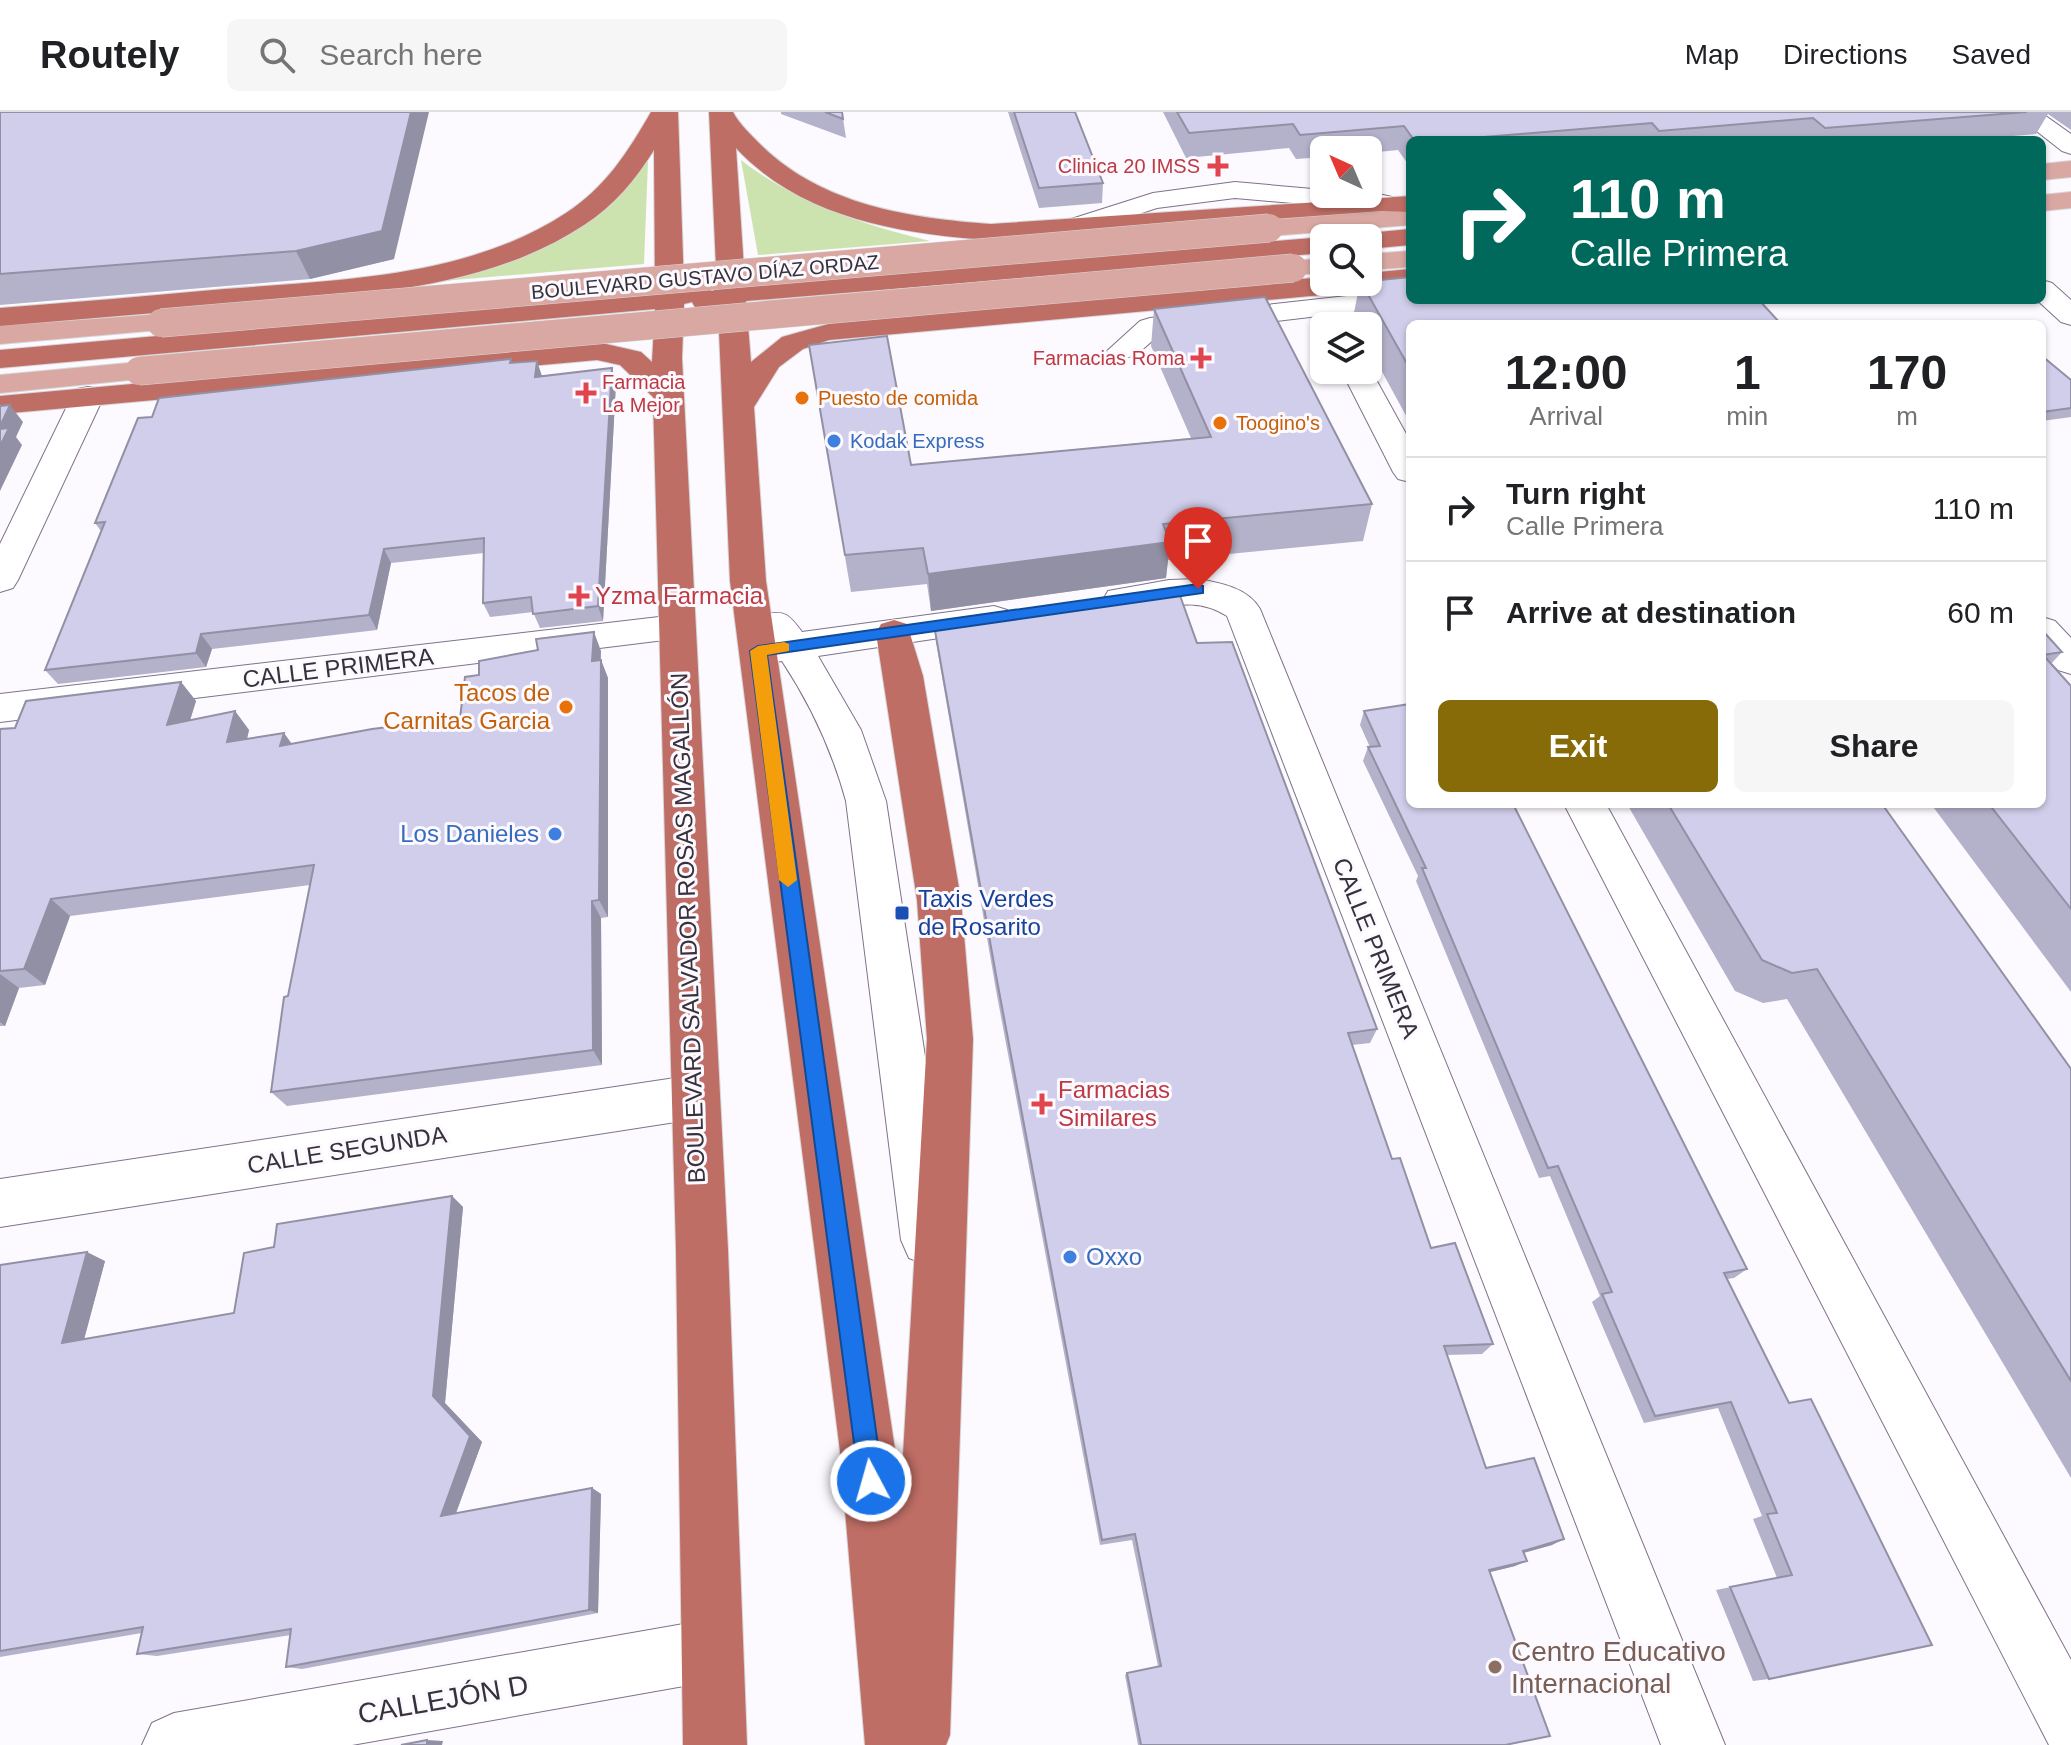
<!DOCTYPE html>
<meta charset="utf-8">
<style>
:root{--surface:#fff;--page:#f6f6f6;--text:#202124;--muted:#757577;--line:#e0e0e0;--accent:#886b09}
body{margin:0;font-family:Helvetica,sans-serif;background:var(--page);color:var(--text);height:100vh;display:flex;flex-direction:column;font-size:30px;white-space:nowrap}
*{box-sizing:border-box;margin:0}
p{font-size:26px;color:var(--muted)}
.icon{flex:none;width:44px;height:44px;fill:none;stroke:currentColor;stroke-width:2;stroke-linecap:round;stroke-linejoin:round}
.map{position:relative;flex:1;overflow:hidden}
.sheet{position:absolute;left:1406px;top:208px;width:640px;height:488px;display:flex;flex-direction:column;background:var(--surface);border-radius:12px;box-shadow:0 2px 6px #0004}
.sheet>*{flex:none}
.top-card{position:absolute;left:1406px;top:24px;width:640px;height:168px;border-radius:12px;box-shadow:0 2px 6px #0004;background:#00695c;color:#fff;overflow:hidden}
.needle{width:52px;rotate:316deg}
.tools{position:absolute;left:1310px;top:24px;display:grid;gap:16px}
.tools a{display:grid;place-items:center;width:72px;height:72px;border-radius:12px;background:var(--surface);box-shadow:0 2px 6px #0004;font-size:40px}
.pin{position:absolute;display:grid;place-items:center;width:68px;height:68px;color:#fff;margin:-82px -34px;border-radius:50% 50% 50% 0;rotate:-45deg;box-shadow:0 0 8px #0007}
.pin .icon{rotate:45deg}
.me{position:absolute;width:88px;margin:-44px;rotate:354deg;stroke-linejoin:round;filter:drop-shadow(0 0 6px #0008)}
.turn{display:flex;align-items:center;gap:28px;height:168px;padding:0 32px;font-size:36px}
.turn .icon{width:104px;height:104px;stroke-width:2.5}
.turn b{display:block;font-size:56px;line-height:68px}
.eta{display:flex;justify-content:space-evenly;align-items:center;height:136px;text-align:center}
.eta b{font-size:48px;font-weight:800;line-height:56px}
.action{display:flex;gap:16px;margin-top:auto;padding:16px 32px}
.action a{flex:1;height:92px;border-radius:12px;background:var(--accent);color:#fff;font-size:32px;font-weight:800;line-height:92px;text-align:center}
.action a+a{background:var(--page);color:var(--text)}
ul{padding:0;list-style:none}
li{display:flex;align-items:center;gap:24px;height:104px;padding:0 32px;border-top:2px solid var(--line)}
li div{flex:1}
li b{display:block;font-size:30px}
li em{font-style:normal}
header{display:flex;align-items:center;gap:48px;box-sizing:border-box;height:112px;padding:0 40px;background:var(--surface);border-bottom:2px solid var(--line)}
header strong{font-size:38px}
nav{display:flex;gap:44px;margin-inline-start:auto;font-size:28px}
.search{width:560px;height:72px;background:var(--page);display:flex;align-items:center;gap:20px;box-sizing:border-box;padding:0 28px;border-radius:12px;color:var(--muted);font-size:30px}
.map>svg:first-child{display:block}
.green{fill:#cde3af}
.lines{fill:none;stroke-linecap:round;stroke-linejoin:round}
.minor-casing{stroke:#7f728a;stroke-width:2}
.major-casing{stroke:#d7d6d8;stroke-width:2}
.highway-casing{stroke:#d7d6d8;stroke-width:2}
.minor{fill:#fff;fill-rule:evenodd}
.major{fill:#d9a8a3;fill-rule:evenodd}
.highway{fill:#bf6e65;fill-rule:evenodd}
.major-bridge-casing{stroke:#d7d6d8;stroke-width:29;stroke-linecap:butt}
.major-bridge{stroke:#d9a8a3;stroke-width:28}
.wall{fill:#b4b1ca}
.shaded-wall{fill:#9290a4}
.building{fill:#d1ceeb;stroke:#9290a4;stroke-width:2}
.route{fill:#1a73e8;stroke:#114b97;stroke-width:2}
.slow{fill:#f59e0b}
.health-dot{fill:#e0444e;stroke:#fcf9ff;stroke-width:3}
.food-dot{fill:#e8710a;stroke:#fcf9ff;stroke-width:3}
.shop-dot{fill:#3f7fe0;stroke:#fcf9ff;stroke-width:3}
.transit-dot{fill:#1a4fb4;stroke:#fcf9ff;stroke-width:3}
.education-dot{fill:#8d6e63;stroke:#fcf9ff;stroke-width:3}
.labels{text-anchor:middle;stroke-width:6;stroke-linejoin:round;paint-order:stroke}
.far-health-label{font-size:20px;fill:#be3a42;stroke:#fcf9ff;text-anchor:end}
.far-street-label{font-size:20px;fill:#36313b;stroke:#fcf9ff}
.far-food-label{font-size:20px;fill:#c56008;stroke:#fcf9ff;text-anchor:start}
.far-shop-label{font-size:20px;fill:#366cbe;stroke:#fcf9ff;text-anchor:start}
.health-label{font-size:24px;fill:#be3a42;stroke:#fcf9ff;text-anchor:start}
.street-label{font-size:24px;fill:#36313b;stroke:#fcf9ff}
.food-label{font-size:24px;fill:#c56008;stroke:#fcf9ff;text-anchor:end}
.shop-label{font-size:24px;fill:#366cbe;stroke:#fcf9ff;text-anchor:end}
.transit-label{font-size:24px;fill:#164399;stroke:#fcf9ff;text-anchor:start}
.near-education-label{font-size:28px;fill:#785e54;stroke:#fcf9ff;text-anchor:start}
.near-street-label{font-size:28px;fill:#36313b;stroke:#fcf9ff}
</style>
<header>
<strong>Routely</strong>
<div class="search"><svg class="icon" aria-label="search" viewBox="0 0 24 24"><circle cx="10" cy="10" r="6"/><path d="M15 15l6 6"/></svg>Search here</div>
<nav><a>Map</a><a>Directions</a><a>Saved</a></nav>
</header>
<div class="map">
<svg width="2071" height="1633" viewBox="0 0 2071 1633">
<rect width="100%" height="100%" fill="#fcf9ff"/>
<path class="green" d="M741,48C796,91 864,113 930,129L758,143Z
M648,49L644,152L430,170L621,82Z"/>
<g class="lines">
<defs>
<path id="minor" d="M2012,0H2040L2071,22V42L2062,39Z
M1235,70L1324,78V82L1383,83L1392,85L1396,91L1392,97L1383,99L1235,86L1157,96L1075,123L1065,121L1061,115L1065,109L1153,81Z
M2042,168L2052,171L2071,188V213L2061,210L2037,188H2042Z
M1410,177V188H1423L1420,192L1159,223C1143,236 1133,251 1111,245L1107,239L1140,209L1150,206Z
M1368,253L1410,329V370L1398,367L1393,360L1341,258H1368Z
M88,275L99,277L104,284L18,468L13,476L0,480V432L72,284L77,277Z
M1198,467C1221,471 1248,476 1260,497L1725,1633H1661L1227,504C1183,476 1150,509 1108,497L1103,488L1108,479L1169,468Z
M994,494L1007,498L1012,507L1007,516L818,544L861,618L886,689L953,1128L945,1146L927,1153L909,1146L901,1128L846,689C832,638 811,593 782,549L758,552L745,548L739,539L745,530L766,525L759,512L764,503C785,497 790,504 802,520Z
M676,503L689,507L694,516L689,525L0,610V582Z
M2042,505L2055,509L2071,526V562L2058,558L2042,541Z
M1564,692H1606L2071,1548V1633H2049Z
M695,963L712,970L719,985L712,1000L695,1007L0,1115V1067Z
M712,1507L734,1516L743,1538L734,1560L712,1569L352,1633H142L152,1611L174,1601Z"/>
<path id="major" d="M2071,49V65L2042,68V52Z
M2071,80V96L2042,99V83Z
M1410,97V113L1269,124L1259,122L1255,116L1259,110L1269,108Z
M1410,139V155L1368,158V142Z
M1324,146V162H1283L1279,156L1283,150Z
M161,202L171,205L176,211L171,217L0,232V214Z
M139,250L150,252L154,259L150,266L0,281V263Z"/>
<path id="highway" d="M651,0H678L684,175L698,171L712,179L717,177L709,0H733C739,12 751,23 761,33C822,93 909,106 991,112L1410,84V100L1383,99L991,128C900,122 801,106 736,36L745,172L1324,125L1329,126H1324V141L746,189L751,250L782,225L846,207L1324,165V170H1368V161L1410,157V175L829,228L803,237L779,255L754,295L766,469L901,1378L927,927L917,788L876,521L881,512L894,508L907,512L923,564L961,788L973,927L950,1623L946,1633H865L840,1339L730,469L718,197H696L692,190L684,192L682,246L728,1138L747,1633H683L676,1138L653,285L620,253L597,248L0,302V284L597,230L641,240L652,250L655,197L0,256V238L655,180L654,38C636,67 614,94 584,113C481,181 344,184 225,195C150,201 75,208 0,214V196C75,190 150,184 224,177C338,168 467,166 566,101C605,76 628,40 651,0Z
M1410,117V133L1368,137V126H1356L1368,121Z"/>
</defs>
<use href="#minor" class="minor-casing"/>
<use href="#major" class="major-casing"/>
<use href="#highway" class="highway-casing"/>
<use href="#minor" class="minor"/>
<use href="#major" class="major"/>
<use href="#highway" class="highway"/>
<defs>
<path id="major-bridge" d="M161,211L1269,116
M139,259L1293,156"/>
</defs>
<use href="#major-bridge" class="major-bridge-casing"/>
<use href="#major-bridge" class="major-bridge"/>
</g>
<path class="wall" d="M0,0L394,147L310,167L0,193Z
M781,0H842L846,26L781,2Z
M1008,0H1075L1103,71L1102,91L1039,96Z
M1163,0H2071V18L2048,2L2036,22L1965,28H1410V55L1398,38L1368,41V38H1324V45L1296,47L1289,36L1186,46Z
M1360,170L1410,212V311L1368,234V214H1357L1353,206Z
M1154,197L1372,392L1363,429L1168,448L1166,466L931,499L927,472L851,480L809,233L911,353L1191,326L1151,234Z
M2042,244L2071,268V305L2042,309Z
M513,251L542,264L616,271L603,509L540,516L533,500L490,505L483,491L484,441L391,451L377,518L212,537L206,555L58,572L45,558L101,419L95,411L152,305Z
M934,513L1197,531L1377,917L1370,931L1352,933L1392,1047L1431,1136L1493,1232L1482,1242L1447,1243L1486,1356L1552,1433L1524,1441L1515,1454L1490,1460L1505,1633H1138L1125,1563L1127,1561L1158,1554L1132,1428L1100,1433L996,878L936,530Z
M2042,518L2062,540L2051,552L2071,574V880L1931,692H2042Z
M601,539V548L608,566V805L601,806L602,953L287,994L271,980L310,773L70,804L45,873L19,876L5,914H0V617L15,616L181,570L196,589L190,608L235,599L249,618L247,627L291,632L460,606L479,563Z
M1364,599L1747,1157L1734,1166L1727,1167L1789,1291L1932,1533L1769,1567L1753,1569L1716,1478L1777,1466L1753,1407L1762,1404L1718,1296L1644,1311L1592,1190L1600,1184L1550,1064L1539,1066L1416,769L1418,764L1363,649L1368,635H1370L1360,613Z
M1627,692H1882L2071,957V1366L1787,887L1763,891L1735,879Z
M452,1084L463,1095L445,1291L482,1330L456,1401L592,1376L601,1382L598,1501L302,1557L286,1555L291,1523L157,1544L137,1542L142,1521L0,1545V1153L105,1149L84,1227L234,1201L274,1135Z"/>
<path class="shaded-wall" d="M411,0H429L394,147L310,167L296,139Z
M537,249L542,264L535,265Z
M612,256L616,271L603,509L598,494Z
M10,293L23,310L16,325L22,333L0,379V314Z
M1170,430L1166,466L931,499L928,462Z
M384,437L391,451L377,518L369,503Z
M594,520L601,539L599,568L592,549Z
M201,522L212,537L206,555L196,541Z
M601,548L608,566V805L599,788Z
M181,570L196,589L183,631L167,613Z
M235,599L249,618L242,648L227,630Z
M284,621L297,639L280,634Z
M51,787L70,804L45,873L24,857Z
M592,789L601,806L602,953L593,938Z
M0,862L19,876L5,914L0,910Z
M452,1084L463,1095L445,1291L482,1330L453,1409L441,1404L433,1284Z
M87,1140L105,1149L81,1239L62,1231Z
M592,1376L601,1382L598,1501L589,1498Z
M1564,1427L1552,1433L1511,1444L1523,1439Z
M1527,1449L1515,1454L1478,1463L1489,1458Z
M427,1628L443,1629L442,1633H427Z"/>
<path class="building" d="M0,0H411L382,119L296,139L0,162Z
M825,0H842L843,7Z
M1014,0H1075L1103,71L1039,76Z
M1177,0H2027L1825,16L1813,6L1659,19L1652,11L1448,28H1414L1404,14L1300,23L1293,12L1189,21Z
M1410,165V188H1759L1781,212H1410V257L1361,170Z
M1265,185L1372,392L1163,412L1170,430L928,462L923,436L845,443L809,233L887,224L911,353L1211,325L1154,197Z
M2042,244L2071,268V296L2042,300Z
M511,247L510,251L537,249L535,265L612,256L598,494L533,502L531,485L483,491L484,426L384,437L369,503L201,522L196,541L45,558L105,410L95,411L138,306L152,305L159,286Z
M10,293L0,314V294Z
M9,316L0,334V317Z
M1178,478L1197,531L1232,530L1377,917L1348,921L1392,1047L1400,1046L1431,1136L1455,1131L1493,1232L1444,1234L1486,1356L1534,1346L1564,1427L1523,1439L1527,1449L1489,1458L1550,1624L1505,1633H1141L1127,1561L1161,1554L1135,1422L1102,1428L996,863L934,513Z
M2042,518L2062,540L2043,543L2071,574V797L1989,692H2042Z
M594,520L592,549L601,548L599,788L592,789L593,938L271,980L284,885L288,884L314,753L51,787L24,857L0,859V617L15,616L26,589L181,570L167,613L235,599L227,630L284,621L280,634L372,617L460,606L465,565L479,563V549L538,538L536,527Z
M1410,592V692H1513L1747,1157L1724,1161L1789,1291L1811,1287L1932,1533L1769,1567L1730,1475L1792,1463L1767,1402L1777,1401L1731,1290L1655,1304L1602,1182L1612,1180L1558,1054L1548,1056L1422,756H1426L1368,635L1380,634L1364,599Z
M1668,692H1882L2071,957V1269L1817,857L1792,861L1762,848Z
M452,1084L433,1284L470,1324L441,1404L592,1376L589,1498L286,1555L291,1517L137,1542L143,1515L0,1539V1153L87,1140L62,1231L234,1201L244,1141L274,1135L277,1112Z
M427,1628V1633H401Z"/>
<path class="route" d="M1198,472L1203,474V481L767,543L883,1369L880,1377L871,1381L863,1377L859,1369L750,539L758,534Z"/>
<path class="slow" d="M784,530L789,532V539L767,543L797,768L788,775L779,768L750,539L758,534Z"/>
<g class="health-dot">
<path d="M1214 42h8v8h8v8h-8v8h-8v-8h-8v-8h8z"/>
<path d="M1197 234h8v8h8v8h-8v8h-8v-8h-8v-8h8z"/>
<path d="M582 269h8v8h8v8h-8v8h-8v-8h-8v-8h8z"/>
<path d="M575 472h8v8h8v8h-8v8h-8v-8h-8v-8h8z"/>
<path d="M1038 980h8v8h8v8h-8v8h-8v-8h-8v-8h8z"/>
</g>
<g class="food-dot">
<circle cx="802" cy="286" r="8"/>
<circle cx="1220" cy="311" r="8"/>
<circle cx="566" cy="595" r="8"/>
</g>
<g class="shop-dot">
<circle cx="834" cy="329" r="8"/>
<circle cx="555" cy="722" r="8"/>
<circle cx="1070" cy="1145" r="8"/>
</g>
<rect class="transit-dot" x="894" y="793" width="16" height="16" rx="4"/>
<circle class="education-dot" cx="1495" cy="1555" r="8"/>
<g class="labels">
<g class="far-health-label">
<text x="1200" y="61">Clinica 20 IMSS</text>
<text x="1185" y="253">Farmacias Roma</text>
<text x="602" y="277" text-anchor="start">Farmacia<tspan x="602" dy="23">La Mejor</tspan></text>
</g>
<g class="far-street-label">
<text transform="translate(705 165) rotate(-5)" y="7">BOULEVARD GUSTAVO DÍAZ ORDAZ</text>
</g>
<g class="far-food-label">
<text x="818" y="293">Puesto de comida</text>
<text x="1236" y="318">Toogino's</text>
</g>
<g class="far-shop-label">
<text x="850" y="336">Kodak Express</text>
</g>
<g class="health-label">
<text x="595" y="492">Yzma Farmacia</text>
<text x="1058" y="986">Farmacias<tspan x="1058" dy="28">Similares</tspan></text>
</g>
<g class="street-label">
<text transform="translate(338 556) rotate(-7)" y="8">CALLE PRIMERA</text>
<text transform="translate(688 816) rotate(-92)" y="8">BOULEVARD SALVADOR ROSAS MAGALLÓN</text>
<text transform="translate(1376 836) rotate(68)" y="8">CALLE PRIMERA</text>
<text transform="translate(347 1038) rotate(-9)" y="8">CALLE SEGUNDA</text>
</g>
<g class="food-label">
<text x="550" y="589">Tacos de<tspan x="550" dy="28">Carnitas Garcia</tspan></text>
</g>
<g class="shop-label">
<text x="539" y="730">Los Danieles</text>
<text x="1086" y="1153" text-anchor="start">Oxxo</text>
</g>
<g class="transit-label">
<text x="918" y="795">Taxis Verdes<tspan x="918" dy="28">de Rosarito</tspan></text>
</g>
<g class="near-education-label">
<text x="1511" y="1549">Centro Educativo<tspan x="1511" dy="32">Internacional</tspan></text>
</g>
<g class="near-street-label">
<text transform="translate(443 1587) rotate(-10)" y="10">CALLEJÓN D</text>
</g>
</g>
</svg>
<div class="tools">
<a><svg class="needle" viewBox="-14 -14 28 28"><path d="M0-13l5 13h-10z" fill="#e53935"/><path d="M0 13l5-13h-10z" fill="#757577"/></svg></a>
<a><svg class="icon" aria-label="search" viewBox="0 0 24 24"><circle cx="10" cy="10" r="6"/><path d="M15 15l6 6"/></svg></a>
<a><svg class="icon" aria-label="layers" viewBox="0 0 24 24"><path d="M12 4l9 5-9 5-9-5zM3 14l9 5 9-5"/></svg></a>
</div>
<div class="pin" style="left:1198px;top:477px;background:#d93025"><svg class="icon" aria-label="arrive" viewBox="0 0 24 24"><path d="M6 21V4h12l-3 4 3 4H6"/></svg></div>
<svg class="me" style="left:871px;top:1369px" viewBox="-20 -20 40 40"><circle r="17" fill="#1a73e8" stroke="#fff" stroke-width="3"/><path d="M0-11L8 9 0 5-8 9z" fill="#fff"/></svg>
<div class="top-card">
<div class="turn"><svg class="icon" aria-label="right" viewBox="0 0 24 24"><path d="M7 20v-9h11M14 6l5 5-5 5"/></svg><div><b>110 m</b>Calle Primera</div></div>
</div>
<section class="sheet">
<div class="eta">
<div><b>12:00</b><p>Arrival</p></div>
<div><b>1</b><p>min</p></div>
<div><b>170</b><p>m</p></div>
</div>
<ul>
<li><svg class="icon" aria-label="right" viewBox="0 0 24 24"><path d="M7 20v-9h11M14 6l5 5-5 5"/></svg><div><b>Turn right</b><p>Calle Primera</p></div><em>110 m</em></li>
<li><svg class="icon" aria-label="arrive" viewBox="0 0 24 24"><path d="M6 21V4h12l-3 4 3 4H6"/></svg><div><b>Arrive at destination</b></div><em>60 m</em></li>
</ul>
<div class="action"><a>Exit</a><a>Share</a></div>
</section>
</div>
